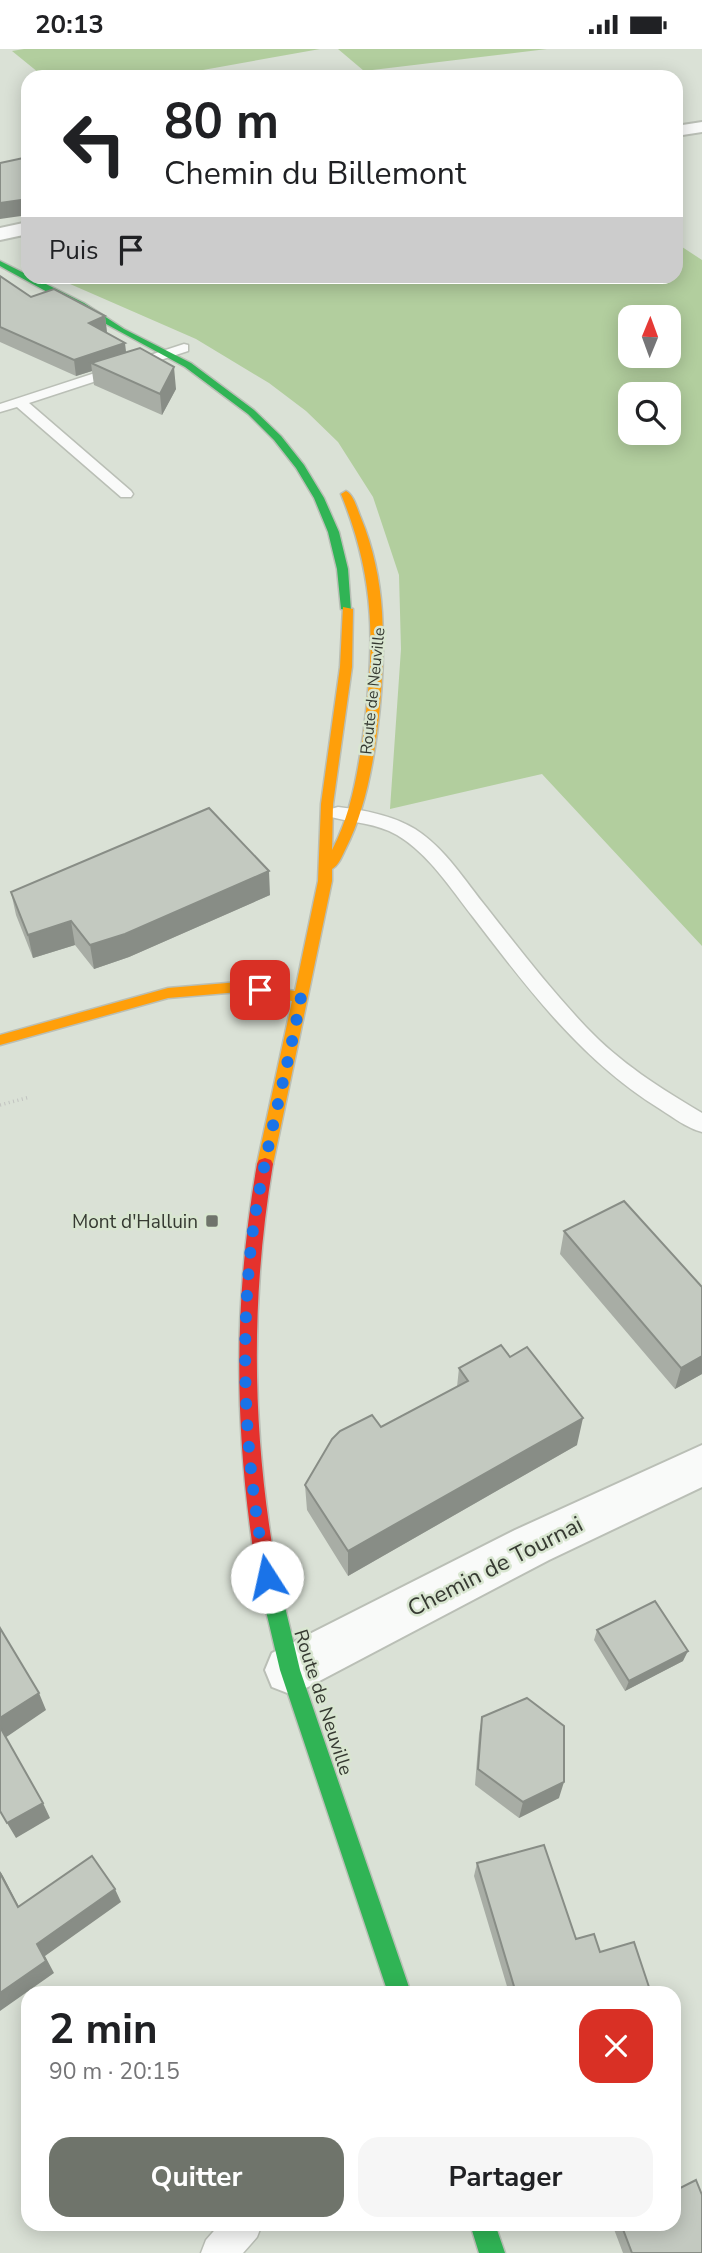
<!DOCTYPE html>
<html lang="fr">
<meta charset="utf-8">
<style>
:root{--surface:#fff;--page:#f6f6f6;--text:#202124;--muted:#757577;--accent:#6f746b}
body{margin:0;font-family:"Nunito Sans",sans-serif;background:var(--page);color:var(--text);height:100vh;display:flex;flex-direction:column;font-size:26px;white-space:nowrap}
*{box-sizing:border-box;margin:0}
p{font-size:23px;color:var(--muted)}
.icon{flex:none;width:38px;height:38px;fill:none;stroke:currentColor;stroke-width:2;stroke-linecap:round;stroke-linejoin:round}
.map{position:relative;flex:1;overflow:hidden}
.sheet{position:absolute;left:21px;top:1937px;width:660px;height:245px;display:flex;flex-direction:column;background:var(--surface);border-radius:21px;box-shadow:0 4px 18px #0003}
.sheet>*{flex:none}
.top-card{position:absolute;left:21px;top:21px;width:662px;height:214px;border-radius:21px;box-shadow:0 4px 18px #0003;background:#fff;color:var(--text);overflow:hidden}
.needle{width:46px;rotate:1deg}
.buttons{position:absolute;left:618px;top:256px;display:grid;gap:14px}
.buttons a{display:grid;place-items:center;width:63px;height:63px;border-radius:14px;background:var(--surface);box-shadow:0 4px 18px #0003;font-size:35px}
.pin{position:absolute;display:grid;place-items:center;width:60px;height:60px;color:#fff;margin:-30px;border-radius:14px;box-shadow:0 4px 10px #0006}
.me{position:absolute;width:77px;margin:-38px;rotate:350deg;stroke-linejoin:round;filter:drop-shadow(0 0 5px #0008)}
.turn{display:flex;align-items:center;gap:24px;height:147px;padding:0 28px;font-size:32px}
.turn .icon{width:91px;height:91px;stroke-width:2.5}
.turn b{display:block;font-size:49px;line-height:60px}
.then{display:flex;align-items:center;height:66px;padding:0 28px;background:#0003;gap:14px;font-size:26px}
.round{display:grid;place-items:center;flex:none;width:74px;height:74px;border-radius:21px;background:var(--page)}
.headline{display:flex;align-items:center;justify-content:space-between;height:119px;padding:0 28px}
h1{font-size:42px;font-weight:700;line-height:52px}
.primary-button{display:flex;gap:14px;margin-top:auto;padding:14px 28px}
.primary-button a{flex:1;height:80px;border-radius:21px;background:var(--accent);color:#fff;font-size:28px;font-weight:700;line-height:80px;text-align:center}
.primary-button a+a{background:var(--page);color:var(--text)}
.status{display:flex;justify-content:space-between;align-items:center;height:49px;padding:0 35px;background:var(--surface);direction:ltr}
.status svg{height:19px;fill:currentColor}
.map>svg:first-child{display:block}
.green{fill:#b2ce9e;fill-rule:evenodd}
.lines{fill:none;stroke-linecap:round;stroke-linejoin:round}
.lane-casing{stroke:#babfb6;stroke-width:3}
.street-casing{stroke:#babfb6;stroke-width:4}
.fast-casing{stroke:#babfb6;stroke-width:3}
.slow-casing{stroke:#babfb6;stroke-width:3}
.jam-casing{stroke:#babfb6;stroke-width:3}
.path{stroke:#c1c3c0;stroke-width:3.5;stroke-dasharray:1 3.5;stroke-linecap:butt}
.lane{fill:#f9faf9;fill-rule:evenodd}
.street{fill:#f9faf9;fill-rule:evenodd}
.fast{fill:#30b455;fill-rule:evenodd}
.slow{fill:#ff9f0a;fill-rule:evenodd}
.jam{fill:#e5322d;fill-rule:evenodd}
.wall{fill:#a8ada5}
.shaded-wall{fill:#888d86}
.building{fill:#c3c9c0;stroke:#888d86;stroke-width:2}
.route{stroke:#1a73e8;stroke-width:12;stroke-dasharray:0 21.6}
.poi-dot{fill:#6f746b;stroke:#d9e6d1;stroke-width:2.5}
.labels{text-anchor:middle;stroke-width:5;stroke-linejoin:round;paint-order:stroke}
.far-street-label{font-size:16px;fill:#363a32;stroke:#d9e6d1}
.poi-label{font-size:19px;fill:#363a32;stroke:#d9e6d1;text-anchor:end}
.street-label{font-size:19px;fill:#363a32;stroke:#d9e6d1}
.near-street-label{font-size:23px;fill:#363a32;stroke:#d9e6d1}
</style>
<div class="status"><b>20:13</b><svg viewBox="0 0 49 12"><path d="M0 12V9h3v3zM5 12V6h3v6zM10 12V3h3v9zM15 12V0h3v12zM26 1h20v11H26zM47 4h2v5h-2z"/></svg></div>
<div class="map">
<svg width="702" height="2204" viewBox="0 0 702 2204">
<rect width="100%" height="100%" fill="#dae1d6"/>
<path class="green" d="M24,0H320L164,28H44L12,2Z
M338,0H547L364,22Z
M676,194L702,211V897L542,725L390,760L401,600L399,526L373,448L338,393L306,362L269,334L196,290L54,228H676ZM630,268H668V306H630ZM630,345H668V383H630Z"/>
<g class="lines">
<defs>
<path id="lane" d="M184,295L188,296V302L29,354L131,442L133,445L131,448H121L17,358L0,363V355Z
M338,758C364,761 392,766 415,780C445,799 465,832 487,859C519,900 551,941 586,978C620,1014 660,1039 702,1064V1083C687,1079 674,1069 660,1060C582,1012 528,940 473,868C451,840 429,805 397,786C376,774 354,774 331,768L329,764L331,760Z
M220,2175H262L257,2188L243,2204H201L206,2191Z"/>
<path id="street" d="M702,73V83L676,87V77Z
M28,173V185L0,191V179Z
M702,1396V1438L549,1511L308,1638L290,1645L272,1638L265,1621L272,1604L515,1481Z"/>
<path id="fast" d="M0,212L84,254L124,280L191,314L254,361L281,387L304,416L324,449L339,483L348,520L351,562L341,560L337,520L328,483L314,449L296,419L274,391L248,365L185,318L7,221L0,217Z
M266,1511L273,1514L276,1520L300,1621L411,1944H388L280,1621L256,1520L259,1514Z
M470,2175H495L505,2204H479Z"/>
<path id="slow" d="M346,442C354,446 357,460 361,469C373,498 380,531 382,563C386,629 377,739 346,799C342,807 339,816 332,820V832L273,1115L271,1119H259L257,1115L292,952L239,943L168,949L0,996V986L168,939L239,933L295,942L318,832L321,755L340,618L343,558L353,560L352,618L333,755L332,801C351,765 357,727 363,687C375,597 376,531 341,445Z"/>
<path id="jam" d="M265,1109L271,1111L273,1115C250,1254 252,1381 276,1520L273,1526L266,1529L259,1526L256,1520C234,1381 233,1254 257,1115L259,1111Z"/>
</defs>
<use href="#lane" class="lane-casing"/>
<use href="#street" class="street-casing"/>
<use href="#fast" class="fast-casing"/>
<use href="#slow" class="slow-casing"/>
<use href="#jam" class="jam-casing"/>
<path class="path" d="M0,1056L30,1048"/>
<use href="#lane" class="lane"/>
<use href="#street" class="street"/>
<use href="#fast" class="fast"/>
<use href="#slow" class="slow"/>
<use href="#jam" class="jam"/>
</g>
<path class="wall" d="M0,227L31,248L105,267L107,284L126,303L176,340L162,366L94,336L92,322L76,327L0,293Z
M11,843L270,846L129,908L94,920L75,896L33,909L16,866Z
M564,1182L702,1325L675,1340L560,1205Z
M459,1319L577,1396L348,1527L307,1461L305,1436L381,1378L457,1338Z
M597,1581L683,1612L625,1642L594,1591Z
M482,1668L559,1749L519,1769L475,1736L479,1685Z
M477,1814L576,1890L600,1903L648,1944H509L474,1827Z
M612,2175H674L702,2204H623Z"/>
<path class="shaded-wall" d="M28,150V166L0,170V154Z
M105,267L107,284L89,274Z
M125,294L127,311L91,314L92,322L76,327L74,311Z
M174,318L176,340L162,366L160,345Z
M269,822L270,846L129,908L94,920L90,896Z
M71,872L75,896L33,909L28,886Z
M702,1307V1325L675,1340L681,1319Z
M583,1369L577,1396L348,1527V1502Z
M688,1602L683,1612L625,1642L629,1632Z
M39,1644L46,1661L5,1689L0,1679V1669Z
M564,1733L559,1749L519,1769L523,1753Z
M43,1754L50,1769L16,1789L7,1774Z
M0,1822L3,1827L26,1871L18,1858L0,1824Z
M115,1840L121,1853L45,1907L54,1924L0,1962V1944L37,1895Z"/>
<path class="building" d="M28,108V150L0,154V114Z
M0,227L31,248L54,240L105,267L89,274L125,294L74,311L0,278Z
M140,299L174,318L160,345L91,314Z
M209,759L269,822L125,885L90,896L71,872L28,886L11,843Z
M624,1152L702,1238V1307L681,1319L564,1182Z
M501,1296L510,1308L527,1298L583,1369L348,1502L305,1436L332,1390L340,1382L372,1366L381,1378L468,1332L459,1319Z
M655,1552L688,1602L629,1632L597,1581Z
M0,1579L39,1644L0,1669Z
M527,1649L564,1677V1733L523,1753L478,1720L482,1668Z
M0,1678L43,1754L7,1774L0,1762Z
M544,1796L576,1890L594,1885L600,1903L634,1893L650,1941L641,1944H516L477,1814Z
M92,1807L115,1840L37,1895L46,1912L0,1944V1824L18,1858Z
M696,2131L702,2146V2204H632L621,2175H674V2142Z"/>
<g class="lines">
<path class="route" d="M260,941L301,948C286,1028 263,1107 252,1188C239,1300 245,1417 267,1528"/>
</g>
<rect class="poi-dot" x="205" y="1165" width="14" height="14" rx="3.5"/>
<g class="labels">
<g class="far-street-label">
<text transform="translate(372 642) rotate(-84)" y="6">Route de Neuville</text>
</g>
<g class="poi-label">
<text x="198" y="1179">Mont d'Halluin</text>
</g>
<g class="street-label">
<text transform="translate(324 1653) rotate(72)" y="7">Route de Neuville</text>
</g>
<g class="near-street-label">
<text transform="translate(495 1517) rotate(-27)" y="8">Chemin de Tournai</text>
</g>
</g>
</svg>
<div class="buttons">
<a><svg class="needle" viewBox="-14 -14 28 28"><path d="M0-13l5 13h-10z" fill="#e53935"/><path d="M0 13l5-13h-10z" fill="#757577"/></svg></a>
<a><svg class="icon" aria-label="search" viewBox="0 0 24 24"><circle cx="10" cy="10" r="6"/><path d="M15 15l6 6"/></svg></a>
</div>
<div class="pin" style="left:260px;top:941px;background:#d93025"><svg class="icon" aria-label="arrive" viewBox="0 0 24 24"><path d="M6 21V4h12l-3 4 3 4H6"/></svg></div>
<svg class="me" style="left:267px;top:1528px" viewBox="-20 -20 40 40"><circle r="19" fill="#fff"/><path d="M0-13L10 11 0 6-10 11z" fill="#1a73e8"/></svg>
<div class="top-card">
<div class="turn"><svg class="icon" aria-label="left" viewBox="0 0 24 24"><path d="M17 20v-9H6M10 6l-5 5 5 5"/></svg><div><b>80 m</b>Chemin du Billemont</div></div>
<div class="then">Puis<svg class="icon" aria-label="arrive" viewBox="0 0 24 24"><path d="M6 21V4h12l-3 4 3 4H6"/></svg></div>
</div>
<section class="sheet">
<div class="headline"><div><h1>2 min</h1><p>90 m · 20:15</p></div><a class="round" style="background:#d93025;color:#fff"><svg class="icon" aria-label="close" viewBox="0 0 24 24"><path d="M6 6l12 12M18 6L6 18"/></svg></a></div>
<div class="primary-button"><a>Quitter</a><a>Partager</a></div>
</section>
</div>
